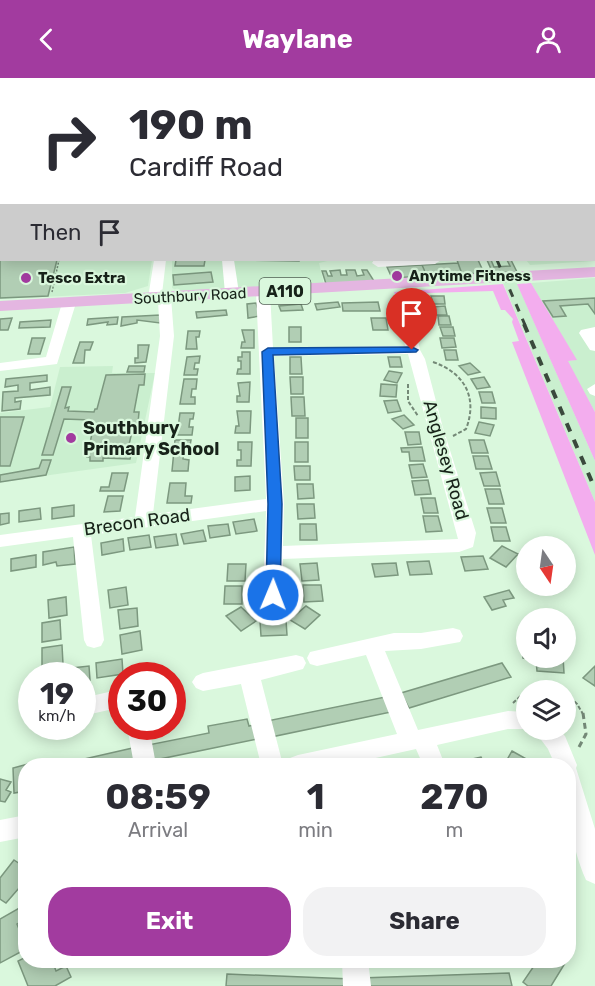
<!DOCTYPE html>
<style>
:root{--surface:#fff;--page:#f2f2f3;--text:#2b2b33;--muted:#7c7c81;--accent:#a23b9f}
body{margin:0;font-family:Rubik,sans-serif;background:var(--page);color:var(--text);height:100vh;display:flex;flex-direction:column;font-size:22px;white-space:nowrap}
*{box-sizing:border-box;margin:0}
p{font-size:20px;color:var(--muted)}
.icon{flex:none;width:33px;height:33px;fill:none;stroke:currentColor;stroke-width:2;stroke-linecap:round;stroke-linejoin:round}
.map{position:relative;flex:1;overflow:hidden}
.sheet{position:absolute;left:18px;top:680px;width:558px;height:210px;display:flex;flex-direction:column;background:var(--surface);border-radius:24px;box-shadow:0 3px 15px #0003}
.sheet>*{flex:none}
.guide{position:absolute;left:0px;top:0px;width:596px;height:183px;box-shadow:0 3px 15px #0003;background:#fff;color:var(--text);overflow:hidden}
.needle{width:39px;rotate:167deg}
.tools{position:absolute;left:516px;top:458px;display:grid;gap:12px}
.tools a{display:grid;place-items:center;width:60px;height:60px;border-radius:50%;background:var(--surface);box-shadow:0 3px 15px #0003;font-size:30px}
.speed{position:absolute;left:18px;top:584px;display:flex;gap:12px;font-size:30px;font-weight:700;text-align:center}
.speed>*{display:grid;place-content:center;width:78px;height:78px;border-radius:50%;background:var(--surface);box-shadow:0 3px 15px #0003;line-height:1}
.speed small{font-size:15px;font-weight:400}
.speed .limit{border:9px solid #d22;background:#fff;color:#111}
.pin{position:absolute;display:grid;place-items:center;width:51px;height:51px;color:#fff;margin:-62px -26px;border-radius:50% 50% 50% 0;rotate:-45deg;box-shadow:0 0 6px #0007}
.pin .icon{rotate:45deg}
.me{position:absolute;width:66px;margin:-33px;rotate:1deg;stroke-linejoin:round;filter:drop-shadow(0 0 4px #0008)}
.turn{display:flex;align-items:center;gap:21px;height:126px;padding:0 30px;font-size:27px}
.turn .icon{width:78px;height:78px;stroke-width:2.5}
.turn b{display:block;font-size:42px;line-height:51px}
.then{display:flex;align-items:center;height:57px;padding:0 30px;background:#0003;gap:12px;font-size:22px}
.eta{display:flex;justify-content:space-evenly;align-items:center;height:102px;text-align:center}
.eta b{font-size:36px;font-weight:700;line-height:42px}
.primary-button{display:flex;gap:12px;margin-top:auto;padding:12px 30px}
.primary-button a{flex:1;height:69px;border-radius:24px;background:var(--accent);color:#fff;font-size:24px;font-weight:700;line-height:69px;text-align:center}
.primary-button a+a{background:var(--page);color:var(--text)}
header{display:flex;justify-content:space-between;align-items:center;height:78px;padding:0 30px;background:var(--accent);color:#fff;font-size:27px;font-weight:700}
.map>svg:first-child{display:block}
.built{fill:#caefcf}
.green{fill:#f3adee}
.building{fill:#b1ceb4;stroke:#7c987f;stroke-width:1.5}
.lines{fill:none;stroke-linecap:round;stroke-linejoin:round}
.path-far2{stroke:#748977;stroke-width:1.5;stroke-dasharray:2 1.5;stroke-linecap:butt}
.path-far1{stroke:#748977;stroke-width:2;stroke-dasharray:4 2;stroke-linecap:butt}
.path{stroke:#748977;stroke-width:3;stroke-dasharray:6 4;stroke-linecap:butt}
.minor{fill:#fff;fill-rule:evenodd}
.major{fill:#e4b6e1;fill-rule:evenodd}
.rail-far1{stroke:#3a493c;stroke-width:3;stroke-dasharray:8 8;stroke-linecap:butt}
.rail{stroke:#3a493c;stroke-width:4;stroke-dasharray:9 9;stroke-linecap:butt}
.route{fill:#1a73e8;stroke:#114b97;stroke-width:1.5}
.poi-dot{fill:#a23b9f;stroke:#daf8dd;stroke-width:2}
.labels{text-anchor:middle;stroke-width:4.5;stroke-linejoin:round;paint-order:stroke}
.far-poi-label{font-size:15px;font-weight:bold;fill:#172219;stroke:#daf8dd;text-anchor:start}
.far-street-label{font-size:15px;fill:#172219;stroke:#daf8dd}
.shield{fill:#daf8dd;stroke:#526254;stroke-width:1.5}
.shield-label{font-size:16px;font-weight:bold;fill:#172219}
.poi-label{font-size:18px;font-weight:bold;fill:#172219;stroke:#daf8dd;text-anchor:start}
.street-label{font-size:18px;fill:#172219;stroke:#daf8dd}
</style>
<header><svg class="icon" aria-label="back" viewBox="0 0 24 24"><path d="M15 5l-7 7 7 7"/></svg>Waylane<svg class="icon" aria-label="person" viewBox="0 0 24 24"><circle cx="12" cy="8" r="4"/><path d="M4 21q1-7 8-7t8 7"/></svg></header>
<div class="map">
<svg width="595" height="908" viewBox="0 0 595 908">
<rect width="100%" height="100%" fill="#daf8dd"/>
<path class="built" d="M594,35L595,183L530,187L526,182H594Z
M0,86L2,182H152L148,208L125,215L0,221Z
M172,182H332L319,185L324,206L178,213L172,210Z
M487,182H511L517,194H512L595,383V424L499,195H486L485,191H491Z
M595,200V334L567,283L576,282L531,205Z
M113,288L112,295H155L136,385L0,404V335L50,329L60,289Z"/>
<path class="green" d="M531,205L577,282L568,283L595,334V383L517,206Z
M503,206L595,424V477L512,264L519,263L512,244L513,241L505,232H501L493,213L395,216L394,214Z"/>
<path class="building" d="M0,159L2,182H57L48,218L0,220Z
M176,182H205L204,188H175Z
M242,182H299V183Z
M457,182H478L484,195L462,196Z
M487,182H491L494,189L510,188L507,182H511L517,194L486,195L485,191H491Z
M458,185L462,196L427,198L422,187Z
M422,187L427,198L392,200L387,189Z
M340,192L341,197H347L346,192H355L357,198L364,197L362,192H367L374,203L326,206L322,193H326L328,198H332L330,193Z
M211,194L213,204L174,207L173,197Z
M431,218H444L445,226H433Z
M595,220V236L588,226L560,228L566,238L553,239L543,223Z
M338,224L340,229L317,232L315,226Z
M378,224L380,233H343L342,225Z
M256,225L260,238L248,240L247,226Z
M301,226L303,232L281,233L279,228Z
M445,228L447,237H434L432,229Z
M226,232L227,237L197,240L196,234Z
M160,237V245L137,242V245L121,248L122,239Z
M438,238H449L451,247H439Z
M118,239L117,246L107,247L108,244L87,247L88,241Z
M12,240L8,252H0V241Z
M371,240H386L388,252H373Z
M51,242L50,249L19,250L20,244Z
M289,249H301V264H289Z
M440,249H453L455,258H443Z
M242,252H254V270H241L242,264H245Z
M188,253H200L199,259H196L197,271H186Z
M32,260H45L40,276H28Z
M440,260H454L456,269L442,270Z
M80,264H93L90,272H85L84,285H73Z
M138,267H149L146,284L135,285V280H138Z
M444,272H456L458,282H446Z
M242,274H250V296H237L238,291H241V283H238V279H242Z
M200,278L199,285H195L194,291H198L197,297H184L187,279Z
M290,279H301L302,296H290Z
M388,279H400L402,289H390Z
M470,285L480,294L468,297L459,288Z
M129,288H145L144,294H127Z
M389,293L402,295L397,305L384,302Z
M145,296L144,307H139L134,334H139L138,345H134L128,371H132L130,381L103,380V383H90V379H87L94,346H90L91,342L64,341L53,377H42L62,309H71L65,330L69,329L68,333L94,334L95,331H97L106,297Z
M47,297V303L30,305V312L50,309V317L15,320V324L21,323L20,331L2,333L3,314L18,313V307L5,309L6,301Z
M290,299H303V316H291Z
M484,299L490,309L477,311L471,301Z
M184,301H197L196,311H192L191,319H195V326H180Z
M250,304L249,324H237V318H240L238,305Z
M381,306L397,307L396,319L380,318Z
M479,314H492L495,325H482Z
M291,319H304L305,338H292Z
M397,322L401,333L388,335L384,323Z
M481,329L496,330V341L481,340Z
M237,333H251L250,355H235L236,348H239Z
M180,335H194L193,341H190L189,349H193L192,357H177Z
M404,337L414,347L403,351L392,341Z
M0,339H24L10,388H0Z
M296,340H308V360H296Z
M479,344L494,347L490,358L475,355Z
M405,354H419L421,366L408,367Z
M175,362H191L190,368L184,372L183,381L189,382L188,393H172Z
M469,362H484L488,375H472Z
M238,364H252L251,388H237V382H241V372H238Z
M295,364H308V384H295Z
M422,369L425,383H410L409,374H402L401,370Z
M473,378H488L492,391H476Z
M42,382H51L46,397L0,404V397L39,390Z
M423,386L427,399L412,400L409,387Z
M294,388H310V402H295Z
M496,394L500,408H484L480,395Z
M112,395H128L124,413H100L101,409H109Z
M250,398V412L235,413V399Z
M428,402L431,416L415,417L412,403Z
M170,405H186L185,418H192L191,425H167Z
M297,406H313L314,420L298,421Z
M485,411H500L504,426H489Z
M108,418H123L120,433L104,434Z
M421,420H435L438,435H424Z
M297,426H314L315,440L298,441Z
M74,427V438L52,441V430Z
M40,430L41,441L19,444V433Z
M487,430H502L506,445H491Z
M9,435V445L0,447V436Z
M423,438H438L442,453L426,454Z
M254,441L257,453L236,456L233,444Z
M228,446L230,457L210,460L208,448Z
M300,446H316L317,462H300Z
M491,449H506L510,463H494Z
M203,452L206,463L184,466L181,456Z
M176,456L178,467L156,470L154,459Z
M149,457L151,469L130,472L128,460Z
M123,461L124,473L102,477L101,465Z
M502,468L518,476L506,489L490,480Z
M74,469L75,486L57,488L56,484L43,487V474Z
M36,477V489L11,493V481Z
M483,478L488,491L465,493L461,479Z
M429,483L432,496L410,497L407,484Z
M317,485L319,502L302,503L300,486Z
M396,485L398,497L375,499L372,486Z
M228,486H246L245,503H227Z
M303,507H321L323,523L304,524Z
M225,508H242V526H224Z
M126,509L128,527L110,530L108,512Z
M509,512L514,520L503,522L506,528L492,532L484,519Z
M66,519L67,537L49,540L48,522Z
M306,528L320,537L305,551L290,542Z
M241,529L256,543L241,553L226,538Z
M137,530L138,548L120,551L118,532Z
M60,542L61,561L42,564V545Z
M286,542L287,557L261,558L260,543Z
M140,553L142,572L122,576L120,557Z
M522,565H526V579H563L564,595L537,593L536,582L523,580Z
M62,567L63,586L42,589V570Z
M122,581L123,596L97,600L96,585Z
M502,585L511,599L409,630L401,615Z
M89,588L90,602L82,603V597H63V591Z
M595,588V608L583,600Z
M385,619L391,634L271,659L267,643Z
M247,641L249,648L258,646L262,660L150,683L148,667L209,655L208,648Z
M137,669L135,687H58Z
M512,673L537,687H504Z
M481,679L485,687H444Z
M28,686L26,687V713L14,715L13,690Z
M0,701L11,704L6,712L11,714L5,724L0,723Z
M14,782L26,790V802L6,825L0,821V800Z
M21,829L26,841L17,846L22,858L26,855V871L0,885V841Z
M26,879V882H52L56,893L66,888L71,899L55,908H28L18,883Z
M538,882H567L551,908H528L523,904Z
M509,895L512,908H361L360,900Z
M227,896L352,901V908H226Z"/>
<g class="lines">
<path class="path-far2" d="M52,214L59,182"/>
<path class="path-far1" d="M433,284C465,295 478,320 466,351L453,358
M408,306V323L418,338
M529,612L543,609L560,612
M566,615L577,626L583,636
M513,625L526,613"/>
<path class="path" d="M579,669L586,656L583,635"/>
<path class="minor" d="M41,0H59V1L40,2Z
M277,0H285V2H277Z
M348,0H356V2H348Z
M434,0H442V2H434Z
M469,0H477L478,2H469Z
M532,0H541L542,2H533Z
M0,15H2V21H0Z
M2,47V54L0,53Z
M594,65H595V71H594Z
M0,81H2V87H0Z
M594,150H595V158H594Z
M154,182H166L162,216H169L171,219L174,258L153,436L266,421L256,214L258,211H268L270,214L273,270L405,268L397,226L391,221L398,217L410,225L420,272L425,281L443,350L476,455L473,469L459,474L283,481V517L280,522L273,524L266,522L263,517L266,433L91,457L104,562L101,568L94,570L87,568L84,562L73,459L0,469V457L135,439L160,258L158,223H150L148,220ZM408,276L458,461L283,468L284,426L274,278Z
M222,182H234L239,215L237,218L232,219L225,215Z
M374,182H441L435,186L378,189L372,185Z
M69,221L76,225L57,286L0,293V285L46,279L62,225Z
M595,249V273L590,272L579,255L581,252Z
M595,306V318L590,316L587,311Z
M453,550L460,552L463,558L460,564L421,571L385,573L418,652L508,633L526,634V651H530H508L437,667L445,687H423L416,671L344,687H287L290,680L298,677L397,656L366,577L317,588L310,586L307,580L310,574L394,555H421Z
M296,577L303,579L306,585L303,591L261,602L283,687H261L241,606L203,613L196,610L192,604L196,598L203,595Z
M122,611V629L82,638V620Z
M127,648H149L156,687H134Z
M533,651H558L565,658L577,687L576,690L595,751V806L586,802C569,763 568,729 568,687H555L548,671Z
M26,737V759L0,764V742Z
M342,882H368L371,908H343Z"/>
<path class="major" d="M595,189V199L0,233V223Z"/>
<path class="rail-far1" d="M497,182L525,247"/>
<path class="rail" d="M524,246L595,411"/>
</g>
<path class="route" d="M412,269L418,272L416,274L273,277L282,426L280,517L278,520H268L266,517L268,426L262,274L268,270Z"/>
<g class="poi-dot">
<circle cx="397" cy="198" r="6"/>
<circle cx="26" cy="200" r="6"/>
<circle cx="71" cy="360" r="6"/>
</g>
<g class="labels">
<g class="far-poi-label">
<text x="409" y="203">Anytime Fitness</text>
<text x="38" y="205">Tesco Extra</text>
</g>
<g class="far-street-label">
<text transform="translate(190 218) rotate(-3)" y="5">Southbury Road</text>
</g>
<rect class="shield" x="259.5" y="200" width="51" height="26" rx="4.5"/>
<g class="shield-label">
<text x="285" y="219">A110</text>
</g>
<g class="poi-label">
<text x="83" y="356">Southbury<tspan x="83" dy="21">Primary School</tspan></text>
</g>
<g class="street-label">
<text transform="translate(446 382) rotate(74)" y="6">Anglesey Road</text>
<text transform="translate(137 444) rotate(-8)" y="6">Brecon Road</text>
</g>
</g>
</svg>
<div class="tools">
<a><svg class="needle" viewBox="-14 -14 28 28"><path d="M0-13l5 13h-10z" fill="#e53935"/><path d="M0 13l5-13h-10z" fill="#7c7c81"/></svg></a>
<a><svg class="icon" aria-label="sound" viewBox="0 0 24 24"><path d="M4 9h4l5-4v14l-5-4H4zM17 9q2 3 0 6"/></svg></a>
<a><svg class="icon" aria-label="layers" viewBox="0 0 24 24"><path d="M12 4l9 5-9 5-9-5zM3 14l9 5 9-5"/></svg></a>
</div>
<div class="speed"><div>19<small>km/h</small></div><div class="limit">30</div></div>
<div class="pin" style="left:412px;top:272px;background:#d93025"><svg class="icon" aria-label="arrive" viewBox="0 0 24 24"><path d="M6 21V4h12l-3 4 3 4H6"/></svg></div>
<svg class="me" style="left:273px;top:517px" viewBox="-20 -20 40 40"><circle r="17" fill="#1a73e8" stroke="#fff" stroke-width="3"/><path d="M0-11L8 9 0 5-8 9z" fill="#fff"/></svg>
<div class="guide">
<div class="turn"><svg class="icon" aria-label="right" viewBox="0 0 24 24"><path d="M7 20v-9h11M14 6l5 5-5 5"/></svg><div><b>190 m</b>Cardiff Road</div></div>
<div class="then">Then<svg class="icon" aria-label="arrive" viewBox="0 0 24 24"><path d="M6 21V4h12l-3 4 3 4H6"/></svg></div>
</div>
<section class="sheet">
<div class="eta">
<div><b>08:59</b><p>Arrival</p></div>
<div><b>1</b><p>min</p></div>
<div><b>270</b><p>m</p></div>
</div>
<div class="primary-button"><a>Exit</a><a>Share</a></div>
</section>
</div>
